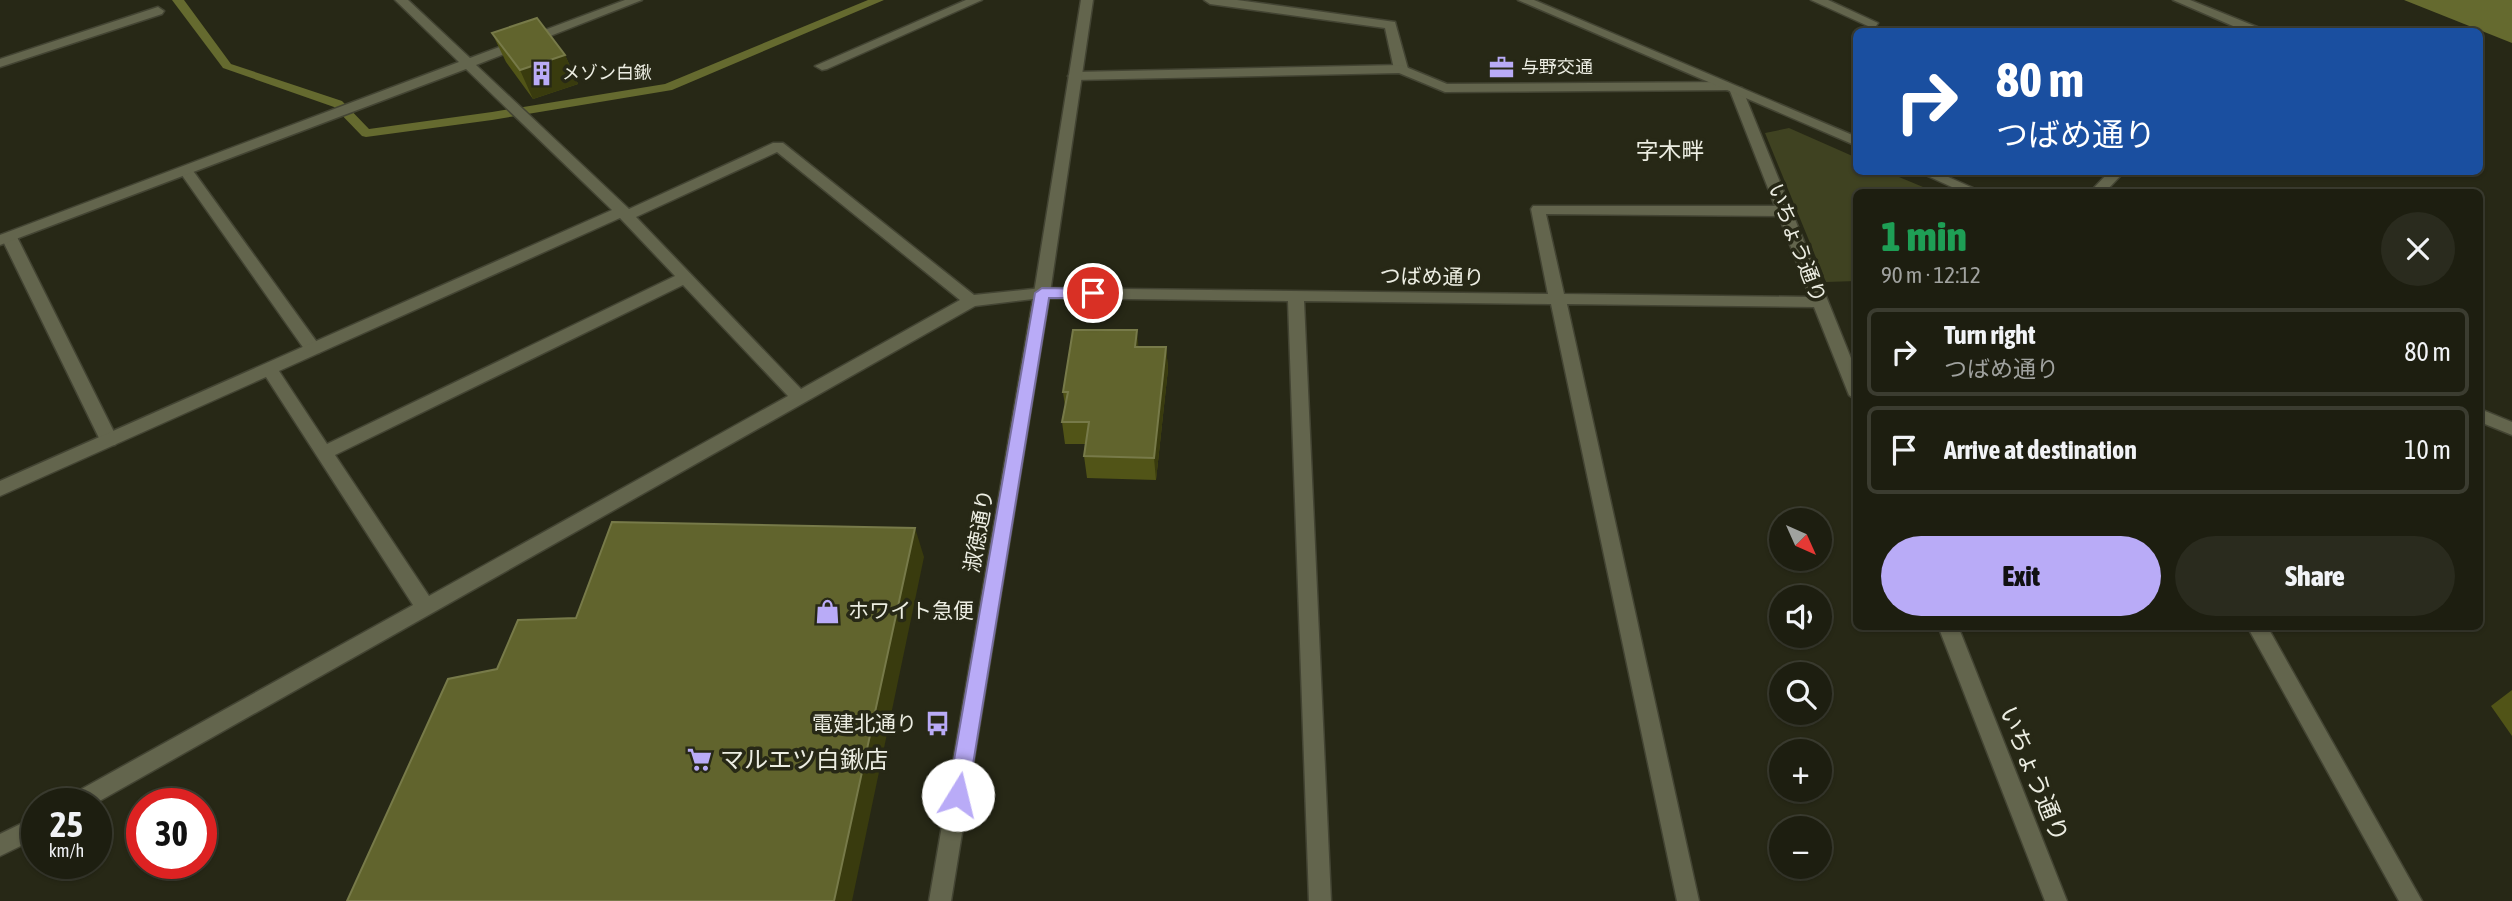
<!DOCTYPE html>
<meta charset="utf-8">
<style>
:root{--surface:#1d1e10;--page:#2a2b1e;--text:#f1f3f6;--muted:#a0a29f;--line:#3b3c30;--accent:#b9abf7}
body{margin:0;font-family:"Asap Condensed","Noto Sans JP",sans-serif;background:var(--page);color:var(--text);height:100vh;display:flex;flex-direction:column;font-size:26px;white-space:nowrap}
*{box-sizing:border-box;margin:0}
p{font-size:23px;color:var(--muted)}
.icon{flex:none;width:38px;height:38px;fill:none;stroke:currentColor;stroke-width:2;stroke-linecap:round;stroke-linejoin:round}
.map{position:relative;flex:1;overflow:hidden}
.drawer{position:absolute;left:1853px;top:189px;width:630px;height:441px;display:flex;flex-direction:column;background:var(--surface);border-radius:10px;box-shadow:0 2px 5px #0004,0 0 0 2px var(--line)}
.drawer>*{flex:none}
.top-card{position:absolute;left:1853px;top:28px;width:630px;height:147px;border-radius:10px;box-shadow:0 2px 5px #0004,0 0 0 2px var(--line);background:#1a4fa0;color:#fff;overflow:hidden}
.needle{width:46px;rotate:135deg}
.controls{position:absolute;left:1769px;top:508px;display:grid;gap:14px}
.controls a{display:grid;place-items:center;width:63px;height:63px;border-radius:50%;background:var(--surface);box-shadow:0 2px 5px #0004,0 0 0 2px var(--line);font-size:35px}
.speed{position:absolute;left:21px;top:788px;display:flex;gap:14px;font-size:35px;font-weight:700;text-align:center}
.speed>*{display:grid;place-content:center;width:91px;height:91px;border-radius:50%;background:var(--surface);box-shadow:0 2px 5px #0004,0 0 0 2px var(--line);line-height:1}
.speed small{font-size:18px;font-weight:400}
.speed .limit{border:10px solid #d22;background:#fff;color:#111}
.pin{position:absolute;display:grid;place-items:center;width:60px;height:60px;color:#fff;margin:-30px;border:4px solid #fff;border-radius:50%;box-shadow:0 2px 7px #0007}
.me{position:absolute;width:77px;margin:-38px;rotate:9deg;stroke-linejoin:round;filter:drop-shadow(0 0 5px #0008)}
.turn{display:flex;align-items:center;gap:24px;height:147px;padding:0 28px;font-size:32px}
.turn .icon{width:91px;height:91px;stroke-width:2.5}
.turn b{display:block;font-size:49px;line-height:60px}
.round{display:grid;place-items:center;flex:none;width:74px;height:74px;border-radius:37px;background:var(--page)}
.overview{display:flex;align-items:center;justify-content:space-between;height:119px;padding:0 28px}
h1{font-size:42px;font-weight:800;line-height:52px;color:#1e9e55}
.primary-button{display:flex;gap:14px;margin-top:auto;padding:14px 28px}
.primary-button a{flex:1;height:80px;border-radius:42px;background:var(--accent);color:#111;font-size:28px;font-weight:800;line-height:80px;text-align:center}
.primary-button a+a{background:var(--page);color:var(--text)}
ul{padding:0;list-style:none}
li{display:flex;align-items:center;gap:21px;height:88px;margin:0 14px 10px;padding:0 14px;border:4px solid var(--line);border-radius:10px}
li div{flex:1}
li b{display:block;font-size:26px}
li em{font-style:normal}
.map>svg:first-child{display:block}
.green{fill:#3f4221}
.water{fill:#656a2f}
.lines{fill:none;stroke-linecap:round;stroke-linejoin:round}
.stream{fill:#656a2f;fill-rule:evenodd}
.service-casing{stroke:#434433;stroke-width:3}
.minor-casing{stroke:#434433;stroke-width:3}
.tertiary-casing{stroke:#434433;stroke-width:3}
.service{fill:#63654d;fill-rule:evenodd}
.minor{fill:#63654d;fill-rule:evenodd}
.tertiary{fill:#63654d;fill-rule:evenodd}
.wall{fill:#515417}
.shaded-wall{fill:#393b0e}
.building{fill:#61642d;stroke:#777a49;stroke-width:2}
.route{fill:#b9abf7;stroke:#786fa1;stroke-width:2}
.labels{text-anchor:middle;stroke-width:7;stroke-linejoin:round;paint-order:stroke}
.far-poi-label{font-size:18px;fill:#ecede2;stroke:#272816;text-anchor:start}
.street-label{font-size:21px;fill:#ecede2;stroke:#272816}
.poi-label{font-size:21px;fill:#ecede2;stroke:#272816;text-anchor:start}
.neighbourhood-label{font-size:23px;fill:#ecede2;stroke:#272816}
.near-poi-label{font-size:24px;fill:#ecede2;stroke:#272816;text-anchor:start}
.near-street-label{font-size:24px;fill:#ecede2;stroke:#272816}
</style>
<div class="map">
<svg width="2512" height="901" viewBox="0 0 2512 901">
<rect width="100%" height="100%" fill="#272816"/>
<path class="green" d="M1789,128L1857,158V172H1887L1935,192H1857V281L1826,282L1765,133Z"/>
<path class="water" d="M2404,0H2512V43Z"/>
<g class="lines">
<path class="stream" d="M172,0H184L231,64L342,101L369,129L492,112L665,84L868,0H884L672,90L492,120L366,137L362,136L334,107L223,68Z"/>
<defs>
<path id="service" d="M966,0H982L827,69L822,70L815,66Z
M1204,0H1237L1395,22L1408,69L1401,73L1394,69L1385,28L1210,4Z
M1811,0H1828L1878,23L1876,26H1868Z
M2173,0H2190L2262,29L2261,32H2247Z
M158,7L164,11L162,14L0,67V59Z
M186,167L191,168L319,345L321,349L319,353H307L179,171Z
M2109,172H2124L2105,192H2090Z
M9,232L17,237L118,440L115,445H103L100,440L1,237Z"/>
<path id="minor" d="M395,0H408L470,58L625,0H642L476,65L629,209L773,143H783L974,295L1042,288L1548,294L1531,209L1533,206H1775L1730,91L1737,87L1742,88L1857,373V401L1849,395L1814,307L1567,304L1699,901H1677L1551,304L1304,301L1331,901H1309L1288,301L1049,298L951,901H929L1033,299L975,306L96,803H66L69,796L413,605L266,377L0,496V481L612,210L466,69L0,245V235L459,62ZM777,152L960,300L801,389L636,217ZM1546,214L1779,216L1810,297L1564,294ZM620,218L675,276L327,444L279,371ZM683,285L788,396L429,596L335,455Z
M1401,65L1447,84L1727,82L1734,86L1727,90L1445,92L1399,73L1075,80L1068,76L1075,72Z
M1938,626H1958L2067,901H2045Z
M2247,626H2267L2422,901H2399Z
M37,816V838L0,856V834Z"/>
<path id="tertiary" d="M1081,0H1093L1050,293L1042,298L1034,293Z
M1518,0H1534L1857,137V146Z
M1919,172H1937L1982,192H1963Z
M2480,409L2512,422V435L2480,422Z"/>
</defs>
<use href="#service" class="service-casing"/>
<use href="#minor" class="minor-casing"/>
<use href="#tertiary" class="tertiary-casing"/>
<use href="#service" class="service"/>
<use href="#minor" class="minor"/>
<use href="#tertiary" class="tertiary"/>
</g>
<path class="wall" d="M492,33L565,55L578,84L533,99L506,62Z
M1138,347H1166L1168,369L1156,480L1087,478L1084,456L1085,444H1065L1062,422L1065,406L1063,392Z
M2512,690V736L2491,706Z"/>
<path class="shaded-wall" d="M565,55L578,84L533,99L520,70Z
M1137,330L1139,353L1135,347Z
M1166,347L1168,369L1156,480L1154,458Z
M915,528L924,557L852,901H834Z"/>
<path class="building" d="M537,18L565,55L520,70L492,33Z
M1073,330H1137L1135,347H1166L1154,458L1084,456L1089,422H1062L1068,392H1063Z
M612,522L915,528L834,901H347L448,679L497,669L518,620L576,618Z"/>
<path class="route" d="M1042,288L1093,289L1100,293L1093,298H1049L968,795L965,802L958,804L951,802L948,795L1035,293Z"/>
<defs>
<symbol id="office-bare" viewBox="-9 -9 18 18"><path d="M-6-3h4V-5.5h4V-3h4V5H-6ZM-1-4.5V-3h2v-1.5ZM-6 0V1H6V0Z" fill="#b9abf7" stroke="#272816" stroke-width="2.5" paint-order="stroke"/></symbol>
<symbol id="building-bare" viewBox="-9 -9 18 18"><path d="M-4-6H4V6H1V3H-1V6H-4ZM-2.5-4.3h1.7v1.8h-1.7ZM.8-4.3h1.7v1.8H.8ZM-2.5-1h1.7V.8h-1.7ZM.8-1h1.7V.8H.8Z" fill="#b9abf7" stroke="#272816" stroke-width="2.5" paint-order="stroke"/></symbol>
<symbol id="shop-bare" viewBox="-9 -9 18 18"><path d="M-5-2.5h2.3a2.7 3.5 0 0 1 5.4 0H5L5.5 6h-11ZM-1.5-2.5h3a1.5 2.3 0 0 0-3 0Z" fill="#b9abf7" stroke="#272816" stroke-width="2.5" paint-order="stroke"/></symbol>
<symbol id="bus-bare" viewBox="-9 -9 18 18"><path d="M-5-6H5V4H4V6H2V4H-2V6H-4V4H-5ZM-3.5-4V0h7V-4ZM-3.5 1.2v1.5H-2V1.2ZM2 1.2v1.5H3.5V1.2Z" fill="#b9abf7" stroke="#272816" stroke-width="2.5" paint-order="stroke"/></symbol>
<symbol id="supermarket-bare" viewBox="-9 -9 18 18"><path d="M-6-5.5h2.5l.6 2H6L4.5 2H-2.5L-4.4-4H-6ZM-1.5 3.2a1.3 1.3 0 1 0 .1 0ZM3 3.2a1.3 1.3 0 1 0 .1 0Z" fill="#b9abf7" stroke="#272816" stroke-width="2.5" paint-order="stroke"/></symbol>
</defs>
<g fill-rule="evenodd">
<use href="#office-bare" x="1484" y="50" width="35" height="35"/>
<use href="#building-bare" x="524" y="56" width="35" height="35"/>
<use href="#shop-bare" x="810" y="594" width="35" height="35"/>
<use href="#bus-bare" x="920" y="706" width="35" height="35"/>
<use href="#supermarket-bare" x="682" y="742" width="35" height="35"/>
</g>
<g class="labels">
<g class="far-poi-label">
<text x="1521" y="73">与野交通</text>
<text x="562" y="79">メゾン白鍬</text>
</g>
<g class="street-label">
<text transform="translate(1797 243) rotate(69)" y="7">いちょう通り</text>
<text transform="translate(1432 277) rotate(1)" y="7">つばめ通り</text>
<text transform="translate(979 531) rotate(-80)" y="7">淑徳通り</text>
</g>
<g class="poi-label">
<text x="848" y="618">ホワイト急便</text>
<text x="917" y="731" text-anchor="end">電建北通り</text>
</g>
<g class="neighbourhood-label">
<text x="1670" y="159">字木畔</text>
</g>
<g class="near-poi-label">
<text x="720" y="768">マルエツ白鍬店</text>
</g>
<g class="near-street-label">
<text transform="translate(2034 774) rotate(68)" y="8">いちょう通り</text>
</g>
</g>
</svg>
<div class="controls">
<a><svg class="needle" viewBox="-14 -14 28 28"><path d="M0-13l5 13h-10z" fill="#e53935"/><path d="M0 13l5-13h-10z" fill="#a0a29f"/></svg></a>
<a><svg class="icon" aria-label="sound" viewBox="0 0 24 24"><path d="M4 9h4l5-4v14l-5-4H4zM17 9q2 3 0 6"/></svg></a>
<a><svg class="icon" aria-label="search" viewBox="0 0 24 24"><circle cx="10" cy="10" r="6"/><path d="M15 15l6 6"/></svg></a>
<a>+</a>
<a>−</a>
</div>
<div class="speed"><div>25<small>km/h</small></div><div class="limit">30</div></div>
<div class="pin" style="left:1093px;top:293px;background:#d93025"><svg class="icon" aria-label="arrive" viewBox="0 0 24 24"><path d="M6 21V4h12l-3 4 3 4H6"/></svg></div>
<svg class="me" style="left:958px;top:795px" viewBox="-20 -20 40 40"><circle r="19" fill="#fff"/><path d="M0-13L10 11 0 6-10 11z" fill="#b9abf7"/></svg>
<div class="top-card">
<div class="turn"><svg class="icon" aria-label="right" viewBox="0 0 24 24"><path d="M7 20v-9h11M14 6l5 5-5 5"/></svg><div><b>80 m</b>つばめ通り</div></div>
</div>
<section class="drawer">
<div class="overview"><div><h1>1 min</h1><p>90 m · 12:12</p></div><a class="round"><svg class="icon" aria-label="close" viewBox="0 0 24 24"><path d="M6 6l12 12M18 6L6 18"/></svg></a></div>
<ul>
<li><svg class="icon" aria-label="right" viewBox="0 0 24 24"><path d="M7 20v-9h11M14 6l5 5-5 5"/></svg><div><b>Turn right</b><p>つばめ通り</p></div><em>80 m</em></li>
<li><svg class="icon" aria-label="arrive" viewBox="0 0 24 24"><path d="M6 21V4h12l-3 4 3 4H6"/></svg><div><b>Arrive at destination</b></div><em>10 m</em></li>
</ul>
<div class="primary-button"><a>Exit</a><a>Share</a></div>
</section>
</div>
